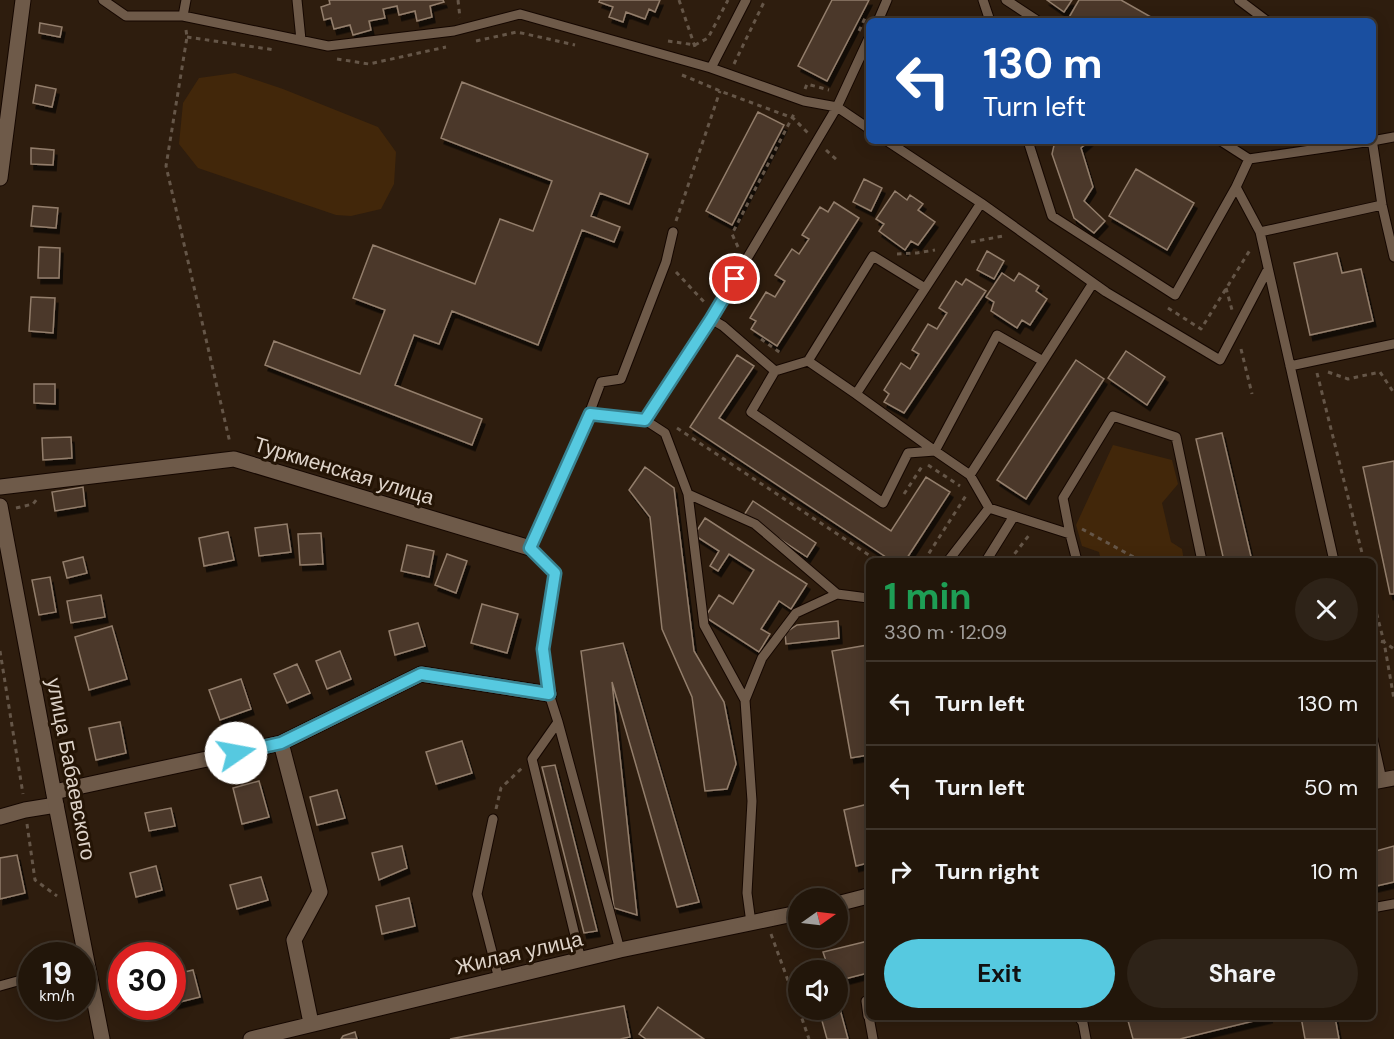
<!DOCTYPE html>
<meta charset="utf-8">
<style>
:root{--surface:#22160a;--page:#2e2318;--text:#f1f3f6;--muted:#a29f9c;--line:#3f352b;--accent:#56c9e0}
body{margin:0;font-family:"DM Sans",sans-serif;background:var(--page);color:var(--text);height:100vh;display:flex;flex-direction:column;font-size:22px;white-space:nowrap}
*{box-sizing:border-box;margin:0}
p{font-size:20px;color:var(--muted)}
.icon{flex:none;width:33px;height:33px;fill:none;stroke:currentColor;stroke-width:2;stroke-linecap:round;stroke-linejoin:round}
.map{position:relative;flex:1;overflow:hidden}
.panel{position:absolute;left:866px;top:558px;width:510px;height:462px;display:flex;flex-direction:column;background:var(--surface);border-radius:9px;box-shadow:0 3px 15px #0003,0 0 0 2px var(--line)}
.panel>*{flex:none}
.hud{position:absolute;left:866px;top:18px;width:510px;height:126px;border-radius:9px;box-shadow:0 3px 15px #0003,0 0 0 2px var(--line);background:#1a4fa0;color:#fff;overflow:hidden}
.needle{width:39px;rotate:76deg}
.buttons{position:absolute;left:788px;top:888px;display:grid;gap:12px}
.buttons a{display:grid;place-items:center;width:60px;height:60px;border-radius:50%;background:var(--surface);box-shadow:0 3px 15px #0003,0 0 0 2px var(--line);font-size:30px}
.speed{position:absolute;left:18px;top:942px;display:flex;gap:12px;font-size:30px;font-weight:700;text-align:center}
.speed>*{display:grid;place-content:center;width:78px;height:78px;border-radius:50%;background:var(--surface);box-shadow:0 3px 15px #0003,0 0 0 2px var(--line);line-height:1}
.speed small{font-size:15px;font-weight:400}
.speed .limit{border:9px solid #d22;background:#fff;color:#111}
.pin{position:absolute;display:grid;place-items:center;width:51px;height:51px;color:#fff;margin:-26px;border:3px solid #fff;border-radius:50%;box-shadow:0 2px 6px #0007}
.me{position:absolute;width:66px;margin:-33px;rotate:78deg;stroke-linejoin:round;filter:drop-shadow(0 0 4px #0008)}
.turn{display:flex;align-items:center;gap:21px;height:126px;padding:0 18px;font-size:27px}
.turn .icon{width:78px;height:78px;stroke-width:2.5}
.turn b{display:block;font-size:42px;line-height:51px}
.round{display:grid;place-items:center;flex:none;width:63px;height:63px;border-radius:32px;background:var(--page)}
.head{display:flex;align-items:center;justify-content:space-between;height:102px;padding:0 18px}
h1{font-size:36px;font-weight:700;line-height:45px;color:#1e9e55}
.action{display:flex;gap:12px;margin-top:auto;padding:12px 18px}
.action a{flex:1;height:69px;border-radius:36px;background:var(--accent);color:#111;font-size:24px;font-weight:700;line-height:69px;text-align:center}
.action a+a{background:var(--page);color:var(--text)}
ul{padding:0;list-style:none}
li{display:flex;align-items:center;gap:18px;height:84px;padding:0 18px;border-top:2px solid var(--line)}
li div{flex:1}
li b{display:block;font-size:22px}
li em{font-style:normal}
.map>svg:first-child{display:block}
.green{fill:#42270a}
.building{fill:#4b3929;stroke:#937e6c;stroke-width:1.5;filter:url(#shadow)}
.lines{fill:none;stroke-linecap:round;stroke-linejoin:round}
.service-casing{stroke:#150700;stroke-width:11}
.minor-casing{stroke:#150700;stroke-width:17}
.secondary-casing{stroke:#150700;stroke-width:17}
.path{stroke:#655648;stroke-width:3;stroke-dasharray:4.5 4.5;stroke-linecap:butt}
.service{stroke:#6e5a49;stroke-width:9}
.minor{stroke:#6e5a49;stroke-width:15}
.secondary{stroke:#6e5a49;stroke-width:15}
.route-casing{stroke:#388392;stroke-width:15}
.route{stroke:#56c9e0;stroke-width:10}
.labels{text-anchor:middle;stroke-width:6;stroke-linejoin:round;paint-order:stroke}
.street-label{font-size:21px;fill:#ded3c9;stroke:#241405}
</style>
<div class="map">
<svg width="1394" height="1039" viewBox="0 0 1394 1039">
<defs>
<filter id="shadow"><feDropShadow dx="3" dy="5.5" stdDeviation="0" flood-color="#0009"/></filter>
</defs>
<rect width="100%" height="100%" fill="#2e1d0e"/>
<path class="green" d="M235,73L283,89L378,127L396,152L394,184L381,209L351,216L336,215L198,168L179,144L183,103L199,78Z
M1113,445L1172,460L1178,484L1162,503L1171,542L1182,549L1184,561H1101L1099,552L1082,546L1076,525Z"/>
<path class="building" d="M329,0H443L444,2L430,6L432,17L417,21L415,11L399,15L397,6L383,9L385,18L369,21L371,30L353,35L350,25L334,29L331,18L324,20L321,7L330,4Z
M600,0H660L655,12L649,9L645,19L626,12L623,22L609,17L613,7L599,2Z
M832,0H869L827,81L798,66Z
M1047,0H1072L1064,12Z
M1079,0H1121L1158,21H1071L1068,19Z
M40,23L62,27L60,37L39,33Z
M462,82L648,154L629,204L600,193L591,216L620,227L614,242L582,230L538,345L452,311L439,344L414,335L395,385L482,419L472,445L265,365L274,341L360,374L385,310L353,298L373,245L475,284L500,219L533,231L552,181L441,138Z
M36,85L56,89L52,107L33,103Z
M758,112L784,125L732,225L706,211Z
M1055,141H1089L1081,148L1093,187L1084,201L1105,221L1094,233L1074,218L1052,154Z
M31,148L54,150L53,165L31,164Z
M1136,169L1194,203L1167,250L1109,216Z
M864,179L882,188L871,211L853,202Z
M895,191L907,200L910,195L923,204L918,210L935,222L918,245L911,241L905,250L879,231L884,224L876,219Z
M895,191L907,200L910,195L923,204L918,210L935,222L918,245L911,241L905,250L879,231L884,224L876,219Z
M834,202L859,218L777,346L751,329L756,321L750,318L766,292L775,297L785,281L775,275L792,249L799,254L809,239L802,235L820,207L828,212Z
M834,202L859,218L777,346L751,329L756,321L750,318L766,292L775,297L785,281L775,275L792,249L799,254L809,239L802,235L820,207L828,212Z
M33,206L58,208L56,228L31,226Z
M39,247L60,248L59,278H38Z
M987,251L1004,261L994,279L977,270Z
M1337,253L1342,273L1361,269L1373,321L1310,335L1294,263Z
M1002,273L1014,281L1019,273L1039,286L1036,291L1047,299L1030,325L1022,320L1017,328L991,311L994,302L986,297Z
M1002,273L1014,281L1019,273L1039,286L1036,291L1047,299L1030,325L1022,320L1017,328L991,311L994,302L986,297Z
M966,279L986,291L904,413L884,402L889,394L884,390L901,363L910,369L919,354L912,350L928,324L937,329L947,313L939,308L956,281L962,285Z
M966,279L986,291L904,413L884,402L889,394L884,390L901,363L910,369L919,354L912,350L928,324L937,329L947,313L939,308L956,281L962,285Z
M31,297L55,298L53,333L29,331Z
M1126,351L1165,377L1147,405L1108,378Z
M737,355L754,366L719,418L891,531L926,477L950,492L907,558L892,561L690,427Z
M1076,360L1104,379L1026,499L997,480Z
M34,384H55V404L34,403Z
M1222,433L1252,561H1224L1196,439Z
M71,437L72,458L43,460L42,438Z
M1394,461V594H1390L1363,467Z
M645,467L674,488L694,651L724,702L736,764L727,789L705,791L692,697L662,629L650,517L629,490Z
M83,487L85,506L55,511L52,492Z
M753,501L816,543L807,557L744,515Z
M705,518L807,584L791,609L779,601L761,629L770,634L759,652L705,617L719,595L733,604L754,570L729,554L718,571L710,566L719,551L694,535Z
M287,524L291,552L259,556L255,528Z
M228,532L234,560L204,566L199,538Z
M321,533L323,564L300,565L298,534Z
M407,545L434,551L429,577L401,571Z
M447,554L467,561L456,593L435,585Z
M83,557L87,573L67,578L63,562Z
M50,577L56,612L39,615L32,580Z
M101,595L105,617L71,623L67,601Z
M482,604L518,614L507,653L471,643Z
M838,621L839,638L786,644L785,633L797,625Z
M418,623L425,646L395,655L389,631Z
M112,626L127,679L89,690L75,637Z
M623,643L699,902L677,907L612,682L637,915L614,908L581,651Z
M868,645V755L851,758L832,651Z
M340,651L351,679L327,689L316,661Z
M297,664L310,693L287,703L274,674Z
M241,679L251,709L220,720L209,690Z
M120,722L126,753L96,760L89,728Z
M462,741L472,773L436,784L426,752Z
M555,765L597,931L584,933L542,767Z
M259,781L269,817L242,824L233,788Z
M337,790L345,818L317,825L310,797Z
M868,804V863L856,866L844,810Z
M171,808L175,826L149,831L145,813Z
M402,846L407,868L379,880L372,853Z
M1394,846V882L1372,887V852Z
M17,855L25,893L0,899V858Z
M156,866L162,890L136,897L130,873Z
M261,877L268,900L237,909L230,885Z
M409,898L415,926L382,934L376,906Z
M868,941V973L837,981V970H829L823,952Z
M193,970L200,997L172,1004V975Z
M837,998L848,1039H827L819,1010H837Z
M624,1006L630,1037L620,1039H450Z
M658,1007L704,1039H646L639,1034Z
M1127,1017H1270L1180,1039H1133Z
M1301,1017H1335L1339,1039H1305Z
M355,1032L357,1039H341L343,1036Z"/>
<g class="lines">
<defs>
<path id="service" d="M103,0L126,16H183
M186,0L183,16L328,46L454,31L520,14L711,68
M297,0L301,40
M746,0L711,68L804,101L837,107L868,128
M983,0L990,21
M1006,0L1038,21
M1239,0L1267,21
M878,21L887,0
M868,40L837,107L711,319L723,326L775,371L751,412L883,503L908,453L935,451
M1372,139L1382,205L1394,257
M887,141L981,203L1106,292L1220,360L1268,269
M1028,141L1052,216L1175,295L1236,187
M1221,141L1249,159L1236,187L1260,232L1334,561
M1372,141L1394,137
M1249,159L1372,141
M1260,232L1382,205
M925,288L873,256L808,361L856,394L981,203
M1043,361L997,335L935,451L970,475L1093,283
M1290,366L1394,344
M775,371L808,361
M856,394L935,451
M589,414L601,382L621,379L666,262L673,232
M645,420L711,319
M970,475L989,508
M688,494L755,524L837,594L868,598
M948,561L989,508L1070,534
M986,561L1014,516
M1077,561L1070,534L1063,498L1113,416L1176,437L1202,561
M745,700L762,658L796,613L837,594
M558,722L620,950
M1372,735L1382,780
M493,819L477,894L499,979
M1372,908L1394,904
M581,960L532,759L558,722L549,694L543,649L555,573L530,548L589,414L645,420L665,433L688,494L704,625L745,700L752,801L747,893L751,923
M0,986L32,977
M868,1001H866L868,1016
M869,1017L873,1039
M1079,1017L1083,1023L1086,1039"/>
<path id="minor" d="M0,487L234,459L530,548
M281,743L320,892L294,940L311,1023
M1372,782L1394,778
M54,792L281,743L421,674L549,694
M0,817L25,810L56,805
M837,904L868,896
M251,1039L620,950L798,913"/>
<path id="secondary" d="M0,178L23,0
M0,506L56,805L102,1039"/>
</defs>
<use href="#service" class="service-casing"/>
<use href="#minor" class="minor-casing"/>
<use href="#secondary" class="secondary-casing"/>
<path class="path" d="M458,0L460,18
M679,0L695,47
M186,30L187,37L166,166L230,443
M859,31L865,18
M187,37L275,50
M476,41L517,32L575,45
M668,41L695,45L708,38L728,0
M337,59L369,64L446,47
M734,64L765,0
M682,75L720,91L793,118L808,133
M805,89L807,84L829,90
M826,150L838,161
M676,221L720,91
M971,242L1003,236
M738,247L732,234L795,112
M897,254L917,253L935,250
M676,272L706,304
M1226,288L1232,310
M1168,308L1201,329L1250,250
M761,339L782,354
M1241,349L1252,394
M1328,372L1348,379L1380,372L1394,393
M1317,373L1364,561
M677,428L878,561
M928,465L960,486
M904,494L923,465
M16,508L33,504L37,499
M1082,529L1141,561
M924,561L967,494
M1009,561L1030,534
M1372,596L1384,642L1394,649
M1372,640L1384,642L1394,699
M0,651L23,794
M496,809L501,788L522,768
M27,824L35,880L57,896
M771,934L798,1008
M799,1010L809,1039"/>
<use href="#service" class="service"/>
<use href="#minor" class="minor"/>
<use href="#secondary" class="secondary"/>
</g>
<g class="lines">
<defs>
<path id="route" d="M236,753L281,743L421,674L549,694L543,649L555,573L530,548L590,414L645,420L711,319L735,279"/>
</defs>
<use href="#route" class="route-casing"/>
<use href="#route" class="route"/>
</g>
<g class="labels">
<g class="street-label">
<text transform="translate(344 471) rotate(17)" y="7">Туркменская улица</text>
<text transform="translate(71 769) rotate(79)" y="7">улица Бабаевского</text>
<text transform="translate(519 953) rotate(-13)" y="7">Жилая улица</text>
</g>
</g>
</svg>
<div class="buttons">
<a><svg class="needle" viewBox="-14 -14 28 28"><path d="M0-13l5 13h-10z" fill="#e53935"/><path d="M0 13l5-13h-10z" fill="#a29f9c"/></svg></a>
<a><svg class="icon" aria-label="sound" viewBox="0 0 24 24"><path d="M4 9h4l5-4v14l-5-4H4zM17 9q2 3 0 6"/></svg></a>
</div>
<div class="speed"><div>19<small>km/h</small></div><div class="limit">30</div></div>
<div class="pin" style="left:735px;top:279px;background:#d93025"><svg class="icon" aria-label="arrive" viewBox="0 0 24 24"><path d="M6 21V4h12l-3 4 3 4H6"/></svg></div>
<svg class="me" style="left:236px;top:753px" viewBox="-20 -20 40 40"><circle r="19" fill="#fff"/><path d="M0-13L10 11 0 6-10 11z" fill="#56c9e0"/></svg>
<div class="hud">
<div class="turn"><svg class="icon" aria-label="left" viewBox="0 0 24 24"><path d="M17 20v-9H6M10 6l-5 5 5 5"/></svg><div><b>130 m</b>Turn left</div></div>
</div>
<section class="panel">
<div class="head"><div><h1>1 min</h1><p>330 m · 12:09</p></div><a class="round"><svg class="icon" aria-label="close" viewBox="0 0 24 24"><path d="M6 6l12 12M18 6L6 18"/></svg></a></div>
<ul>
<li><svg class="icon" aria-label="left" viewBox="0 0 24 24"><path d="M17 20v-9H6M10 6l-5 5 5 5"/></svg><div><b>Turn left</b></div><em>130 m</em></li>
<li><svg class="icon" aria-label="left" viewBox="0 0 24 24"><path d="M17 20v-9H6M10 6l-5 5 5 5"/></svg><div><b>Turn left</b></div><em>50 m</em></li>
<li><svg class="icon" aria-label="right" viewBox="0 0 24 24"><path d="M7 20v-9h11M14 6l5 5-5 5"/></svg><div><b>Turn right</b></div><em>10 m</em></li>
</ul>
<div class="action"><a>Exit</a><a>Share</a></div>
</section>
</div>
